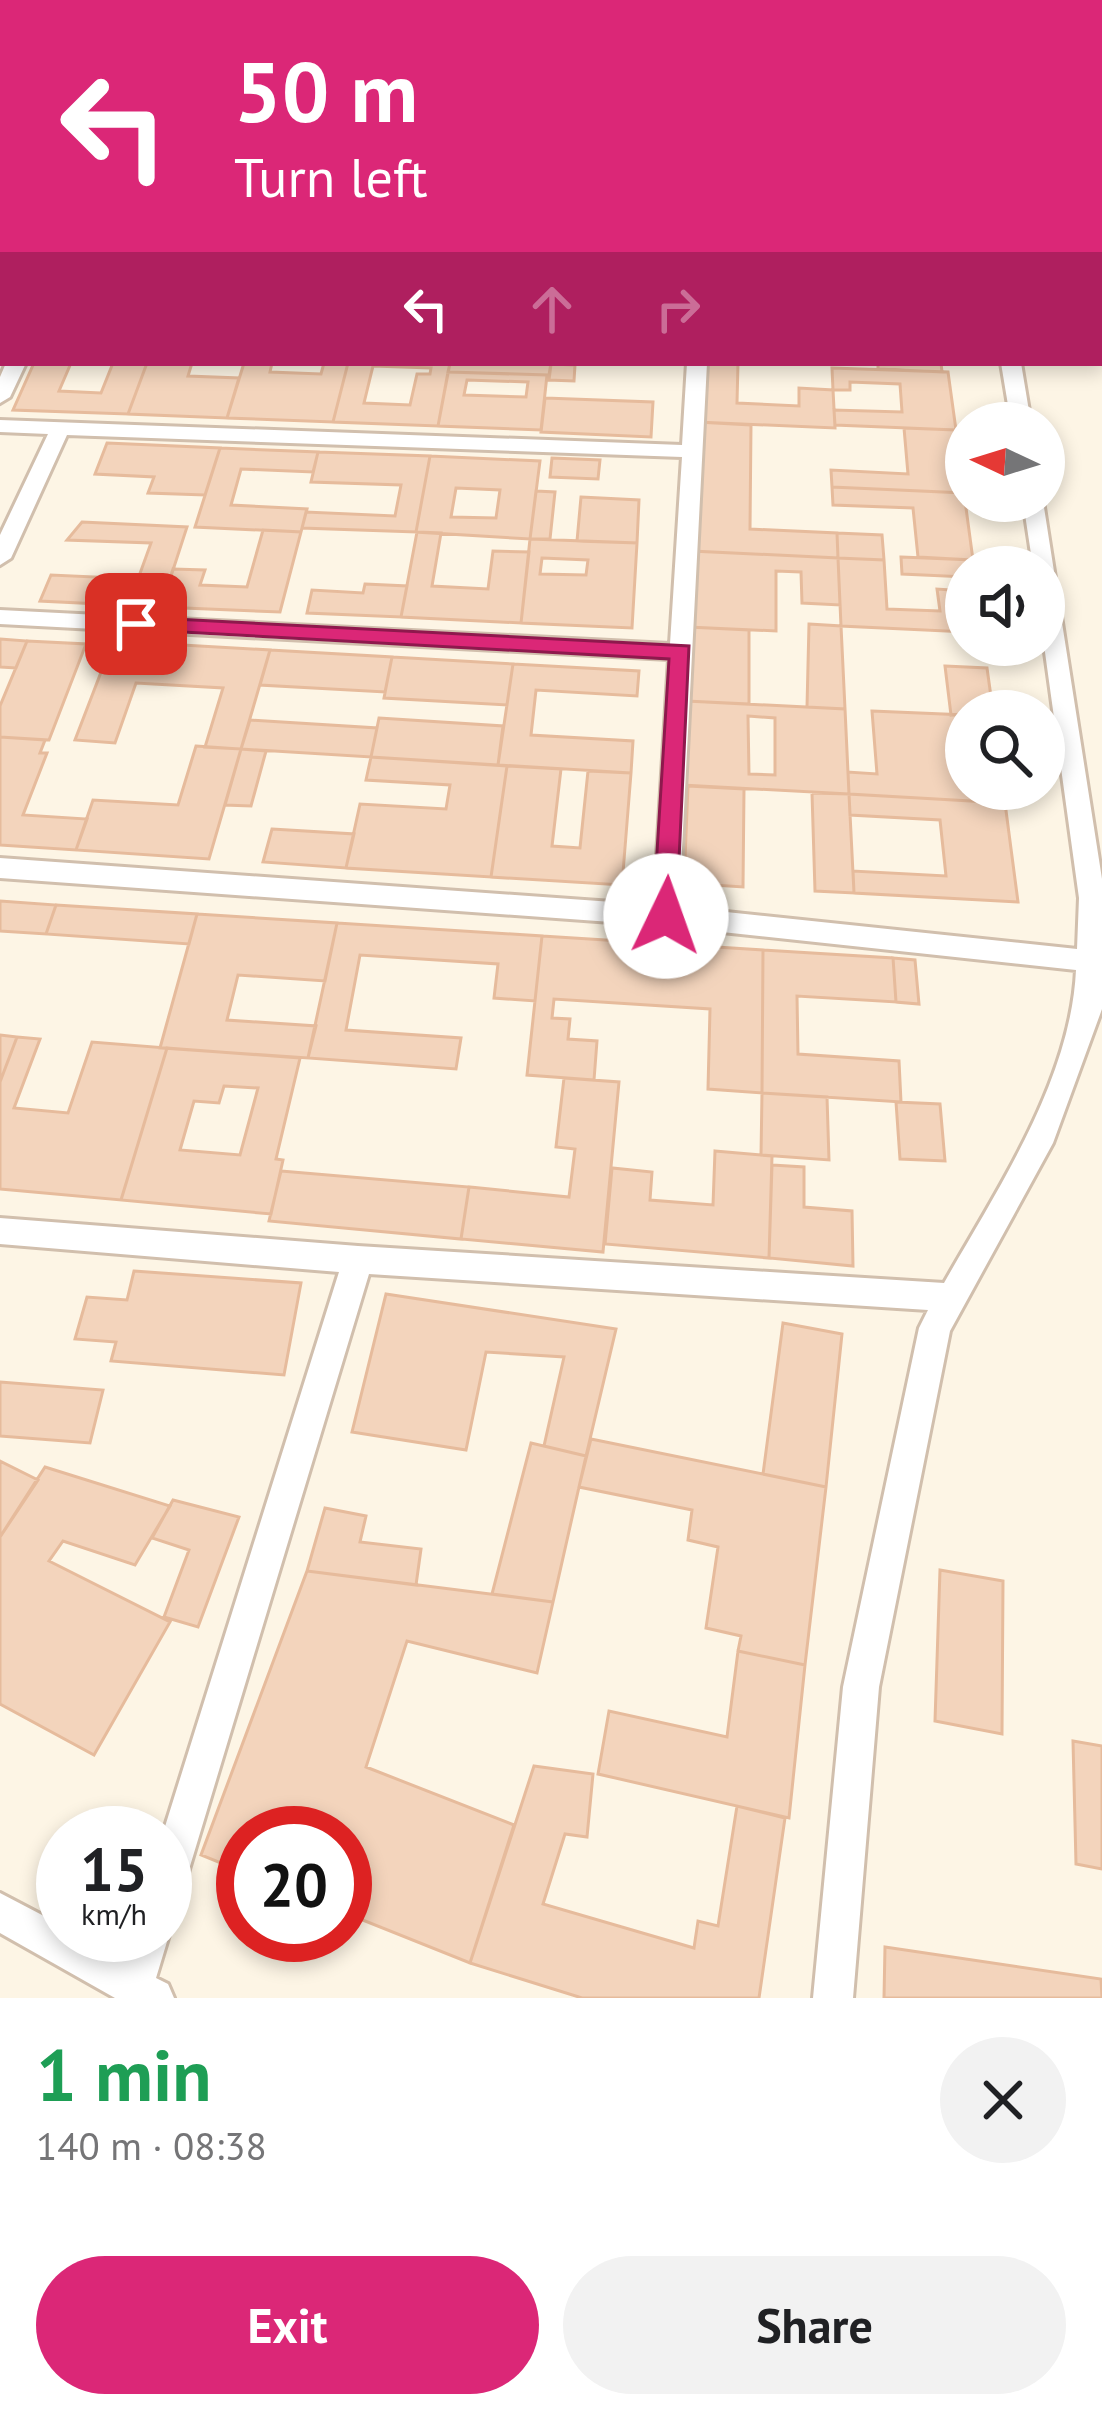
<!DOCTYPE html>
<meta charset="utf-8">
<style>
:root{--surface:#fff;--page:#f2f2f2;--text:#202124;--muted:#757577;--accent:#db2777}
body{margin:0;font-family:"PT Sans",sans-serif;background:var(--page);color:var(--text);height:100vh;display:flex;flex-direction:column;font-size:45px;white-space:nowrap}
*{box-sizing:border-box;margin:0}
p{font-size:39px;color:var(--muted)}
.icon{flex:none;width:66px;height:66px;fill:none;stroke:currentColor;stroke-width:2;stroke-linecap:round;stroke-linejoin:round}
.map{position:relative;height:1998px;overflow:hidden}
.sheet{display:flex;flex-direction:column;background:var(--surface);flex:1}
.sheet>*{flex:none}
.hud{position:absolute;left:0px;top:0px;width:1104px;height:366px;box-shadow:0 6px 18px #0003;background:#db2777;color:#fff;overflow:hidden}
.needle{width:78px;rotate:274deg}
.controls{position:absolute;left:945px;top:402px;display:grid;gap:24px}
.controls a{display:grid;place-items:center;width:120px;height:120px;border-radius:50%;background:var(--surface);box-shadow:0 6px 18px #0003;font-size:60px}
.speed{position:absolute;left:36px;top:1806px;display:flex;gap:24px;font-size:60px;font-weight:700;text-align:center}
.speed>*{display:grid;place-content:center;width:156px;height:156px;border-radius:50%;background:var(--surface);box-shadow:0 6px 18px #0003;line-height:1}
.speed small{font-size:30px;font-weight:400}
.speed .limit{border:18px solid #d22;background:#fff;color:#111}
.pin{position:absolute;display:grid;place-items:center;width:102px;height:102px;color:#fff;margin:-51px;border-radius:24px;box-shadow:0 6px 18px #0006}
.me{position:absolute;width:132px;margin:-66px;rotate:3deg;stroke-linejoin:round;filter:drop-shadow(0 0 9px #0008)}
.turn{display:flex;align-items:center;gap:42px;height:252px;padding:0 36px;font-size:54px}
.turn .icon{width:156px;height:156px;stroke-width:2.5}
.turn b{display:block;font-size:84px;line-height:102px}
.lanes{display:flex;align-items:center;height:114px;padding:0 36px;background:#0003;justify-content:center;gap:60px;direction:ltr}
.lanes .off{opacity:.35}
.round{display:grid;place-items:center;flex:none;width:126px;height:126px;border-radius:63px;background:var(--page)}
.headline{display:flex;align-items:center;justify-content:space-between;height:204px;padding:0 36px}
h1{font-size:72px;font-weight:700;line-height:90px;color:#1e9e55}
.button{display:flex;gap:24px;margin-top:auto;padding:24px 36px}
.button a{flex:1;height:138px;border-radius:72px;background:var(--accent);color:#fff;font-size:48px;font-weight:700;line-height:138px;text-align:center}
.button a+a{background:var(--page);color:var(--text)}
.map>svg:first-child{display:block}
.building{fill:#f3d4bc;stroke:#e6bb9c;stroke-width:3;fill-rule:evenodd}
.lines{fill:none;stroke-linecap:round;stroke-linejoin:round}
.lane-casing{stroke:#d1bfad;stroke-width:6}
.secondary-casing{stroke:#d4bfab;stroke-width:6}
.lane{fill:#fff;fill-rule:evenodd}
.secondary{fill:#fff;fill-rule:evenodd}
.route{fill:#db2777;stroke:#8e194d;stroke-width:3}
</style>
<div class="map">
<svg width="1102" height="1998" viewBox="0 0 1102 1998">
<rect width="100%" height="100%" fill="#fdf5e5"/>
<path class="building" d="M34,363H71L59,391L101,393L113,363H147L128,414L13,410Z
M147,363H192L188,376L239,378L227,418L128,414Z
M244,363H272L270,372L321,374L324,363H348L333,422L227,418Z
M348,363H450L438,426L333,422ZM373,366L431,368L430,374H417L410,405L364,403Z
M450,363H551L549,375L448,372Z
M699,363H738L737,403L799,406V388L833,390L835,428L697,422Z
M878,363H941L942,372L878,369Z
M551,364L575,365L574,381L549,380Z
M832,368L948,372L956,430L835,425L834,410L902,412L900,384L850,382V390H833Z
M448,372L547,375L541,430L438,426ZM467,380L528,382L526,397L464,395Z
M545,398L653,402L651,437L541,432Z
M697,422L751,425L750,529L837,533L838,558L692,551Z
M904,428L956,430L964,493L832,487L831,470L908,474Z
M107,443L220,448L205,495L148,493L154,477L95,474Z
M220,448L318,452L313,472L241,469L231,505L307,509L301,532L195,527Z
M318,452L430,456L416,532L302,528L306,512L395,516L401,485L311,482Z
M430,456L540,461L530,539L416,532ZM456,488L500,490L496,518L451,517Z
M552,458L600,460L598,479L550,477Z
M832,487L964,493L973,560L918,557L913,508L833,505Z
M536,491L555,492L550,539H530Z
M581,497L639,500L637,543L577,541Z
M82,522L187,527L161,607L40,601L51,575L138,579L151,543L67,540Z
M263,530L301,532L280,612L161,607L173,569L205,570L200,585L247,587Z
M417,532L441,533L432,586L488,589L493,551L529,552L521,623L401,617Z
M837,533L882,535L884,560L838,558Z
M530,539L637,543L632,628L521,623ZM542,558L588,560L586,575L540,574Z
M692,551L838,558L840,605L802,603L801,572L776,571V631L688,627Z
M901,557L973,560L974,567H966V577L902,574Z
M838,558L884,560L887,609L940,611L937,589L966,591V632L841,626Z
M365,584L407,586L401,617L307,613L312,590L363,593Z
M809,624L841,626L845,709L807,707Z
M688,627L749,630V704L686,701Z
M0,639L27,641L16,668L0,667Z
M27,641L86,644L49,740L0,737V706Z
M113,641L270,650L241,749L205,747L223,688L136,683L115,743L75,740Z
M270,650L392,657L385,692L260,685Z
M392,657L513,664L507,705L384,698Z
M513,664L639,671L637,696L536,690L531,735L633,741L631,773L498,765Z
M945,666L987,668L993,711L951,715Z
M686,701L845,709L849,794L682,785ZM748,716L775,718V775L749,774Z
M872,711L966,715V789H1004L1005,803L849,794L848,772L877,774Z
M379,718L503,726L498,765L371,757Z
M250,720L377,728L371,757L241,749Z
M0,737L45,740L40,753H47L23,815L87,819L76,850L0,845Z
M196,746L241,749L209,859L76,850L93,800L178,805Z
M241,749L266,751L251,806L225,805Z
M371,757L507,766L491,877L346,868L360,804L446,809L450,785L366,780Z
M507,766L561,769L552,846L580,848L588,771L631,773L622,885L491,877Z
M688,786L744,789L743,887L684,883Z
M812,793L849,794L854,893L815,891Z
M849,794L1005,803L1018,902L854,893L853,871L946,876L940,820L850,815Z
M272,829L354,834L346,868L263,862Z
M0,901L56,905L46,934L0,931Z
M56,905L197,914L189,944L46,934Z
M197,914L337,923L325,981L238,975L227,1020L316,1026L308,1058L160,1048Z
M337,923L542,936L535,1001L494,998L498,964L360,955L346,1030L461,1038L456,1069L308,1058Z
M542,936L763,950L762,1093L708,1089L710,1009L554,999L552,1018L570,1019L568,1039L597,1041L594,1080L527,1075Z
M763,950L893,958L896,1002L797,996L798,1054L899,1061L901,1102L762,1093Z
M893,958L915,960L919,1004L896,1002Z
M0,1035L17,1037L0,1082Z
M17,1037L40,1039L14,1108L68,1113L92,1042L167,1048L121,1200L0,1189V1082Z
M167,1048L300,1058L276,1159L283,1160L271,1214L121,1200ZM224,1086L258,1088L240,1155L180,1150L194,1101L219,1103Z
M564,1078L619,1082L603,1252L461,1239L469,1187L569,1197L575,1149L556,1147Z
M762,1093L827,1097L829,1160L761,1155Z
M896,1102L940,1104L945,1161L900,1159Z
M715,1151L772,1156L769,1258L605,1244L612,1168L652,1172L650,1200L713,1205Z
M772,1165L804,1167V1207L852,1211L853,1266L769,1258Z
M281,1171L469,1187L461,1239L269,1221Z
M134,1271L301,1283L284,1375L111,1361L116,1342L75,1339L87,1297L127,1300Z
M386,1294L616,1329L586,1456L544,1446L564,1357L486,1352L466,1450L352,1432Z
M783,1323L842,1334L826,1487L763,1474Z
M0,1382L103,1390L90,1443L0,1436Z
M591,1439L826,1487L805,1665L738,1651L741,1636L706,1628L718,1547L688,1540L692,1510L579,1487Z
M531,1443L586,1456L553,1602L492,1594Z
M0,1461L38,1480L0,1537Z
M45,1467L170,1506L135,1565L63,1541L49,1561L170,1622L94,1755L0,1704V1537Z
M173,1500L239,1517L198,1627L164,1617L189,1550L152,1538Z
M325,1508L366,1516L360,1542L421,1549L416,1585L307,1571Z
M940,1570L1003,1581L1002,1734L935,1721Z
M307,1571L553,1602L537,1673L407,1641L366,1767L514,1825L470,1963L345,1913V1833H243V1872L201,1855Z
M738,1651L805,1665L789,1818L598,1774L609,1711L727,1737Z
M1073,1741L1102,1746V1869L1076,1864Z
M534,1766L593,1774L587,1837L565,1834L543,1904L694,1948L698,1921L718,1926L737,1806L785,1818L759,1998H582L470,1963Z
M885,1947L1101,1979L1102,1998H884Z"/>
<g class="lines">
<defs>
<path id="lane" d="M702,0H716V3H702Z
M0,6H3V14H0Z
M1101,45H1102V55H1101Z
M0,111H3V121H0Z
M0,247H3V258H0Z
M6,363H26L10,397L0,403V377Z
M687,363H707L679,907L1077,949L1079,898L1044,645V567H1033L1023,501H1043L1102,879V1009L1053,1143L950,1331L879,1687L853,1998H813L843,1687L919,1328L928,1310L369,1274L184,1886L178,1899L165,1905L163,1833L339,1272L0,1244V1218L358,1246L944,1283C997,1190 1071,1080 1076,970L666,926L0,878V858L654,905L669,659L0,624V610L670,644L682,457L67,435L11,558L0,565V535L48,434L0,432V420L682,445Z
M1001,363H1021L1031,423H1011Z
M0,1893L63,1926V1935H80L123,1959L131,1935H165V1924L169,1935L156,1978L168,1984L174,1998H115L0,1933Z"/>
<path id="secondary" d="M998,0H1034L1035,3H999Z"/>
</defs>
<use href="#lane" class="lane-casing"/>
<use href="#secondary" class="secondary-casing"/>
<use href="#lane" class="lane"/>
<use href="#secondary" class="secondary"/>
</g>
<path class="route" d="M136,617L689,646L676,924H657L653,916L669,659L128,629V619Z"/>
</svg>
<div class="controls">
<a><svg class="needle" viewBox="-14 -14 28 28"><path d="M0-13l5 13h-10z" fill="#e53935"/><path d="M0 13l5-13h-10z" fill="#757577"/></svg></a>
<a><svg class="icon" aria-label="sound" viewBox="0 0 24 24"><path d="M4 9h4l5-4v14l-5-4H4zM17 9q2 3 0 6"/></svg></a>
<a><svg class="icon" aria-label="search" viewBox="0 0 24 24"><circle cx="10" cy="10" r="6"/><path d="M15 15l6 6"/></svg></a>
</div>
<div class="speed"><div>15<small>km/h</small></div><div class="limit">20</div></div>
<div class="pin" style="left:136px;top:624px;background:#d93025"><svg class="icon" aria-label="arrive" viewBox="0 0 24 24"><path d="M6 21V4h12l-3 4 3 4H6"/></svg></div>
<svg class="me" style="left:666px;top:916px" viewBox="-20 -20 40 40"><circle r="19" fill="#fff"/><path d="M0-13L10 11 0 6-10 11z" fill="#db2777"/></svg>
<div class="hud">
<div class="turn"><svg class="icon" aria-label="left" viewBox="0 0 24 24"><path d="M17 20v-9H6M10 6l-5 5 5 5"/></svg><div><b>50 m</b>Turn left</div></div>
<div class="lanes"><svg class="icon" aria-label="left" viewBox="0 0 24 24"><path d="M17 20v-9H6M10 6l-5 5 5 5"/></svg><svg class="icon off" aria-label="ahead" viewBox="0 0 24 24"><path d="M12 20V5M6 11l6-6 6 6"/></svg><svg class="icon off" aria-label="right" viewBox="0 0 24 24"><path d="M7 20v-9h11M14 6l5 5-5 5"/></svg></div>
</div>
</div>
<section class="sheet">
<div class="headline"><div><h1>1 min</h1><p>140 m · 08:38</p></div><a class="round"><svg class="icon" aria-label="close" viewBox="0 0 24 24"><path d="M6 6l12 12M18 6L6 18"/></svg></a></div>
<div class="button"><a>Exit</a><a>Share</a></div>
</section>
